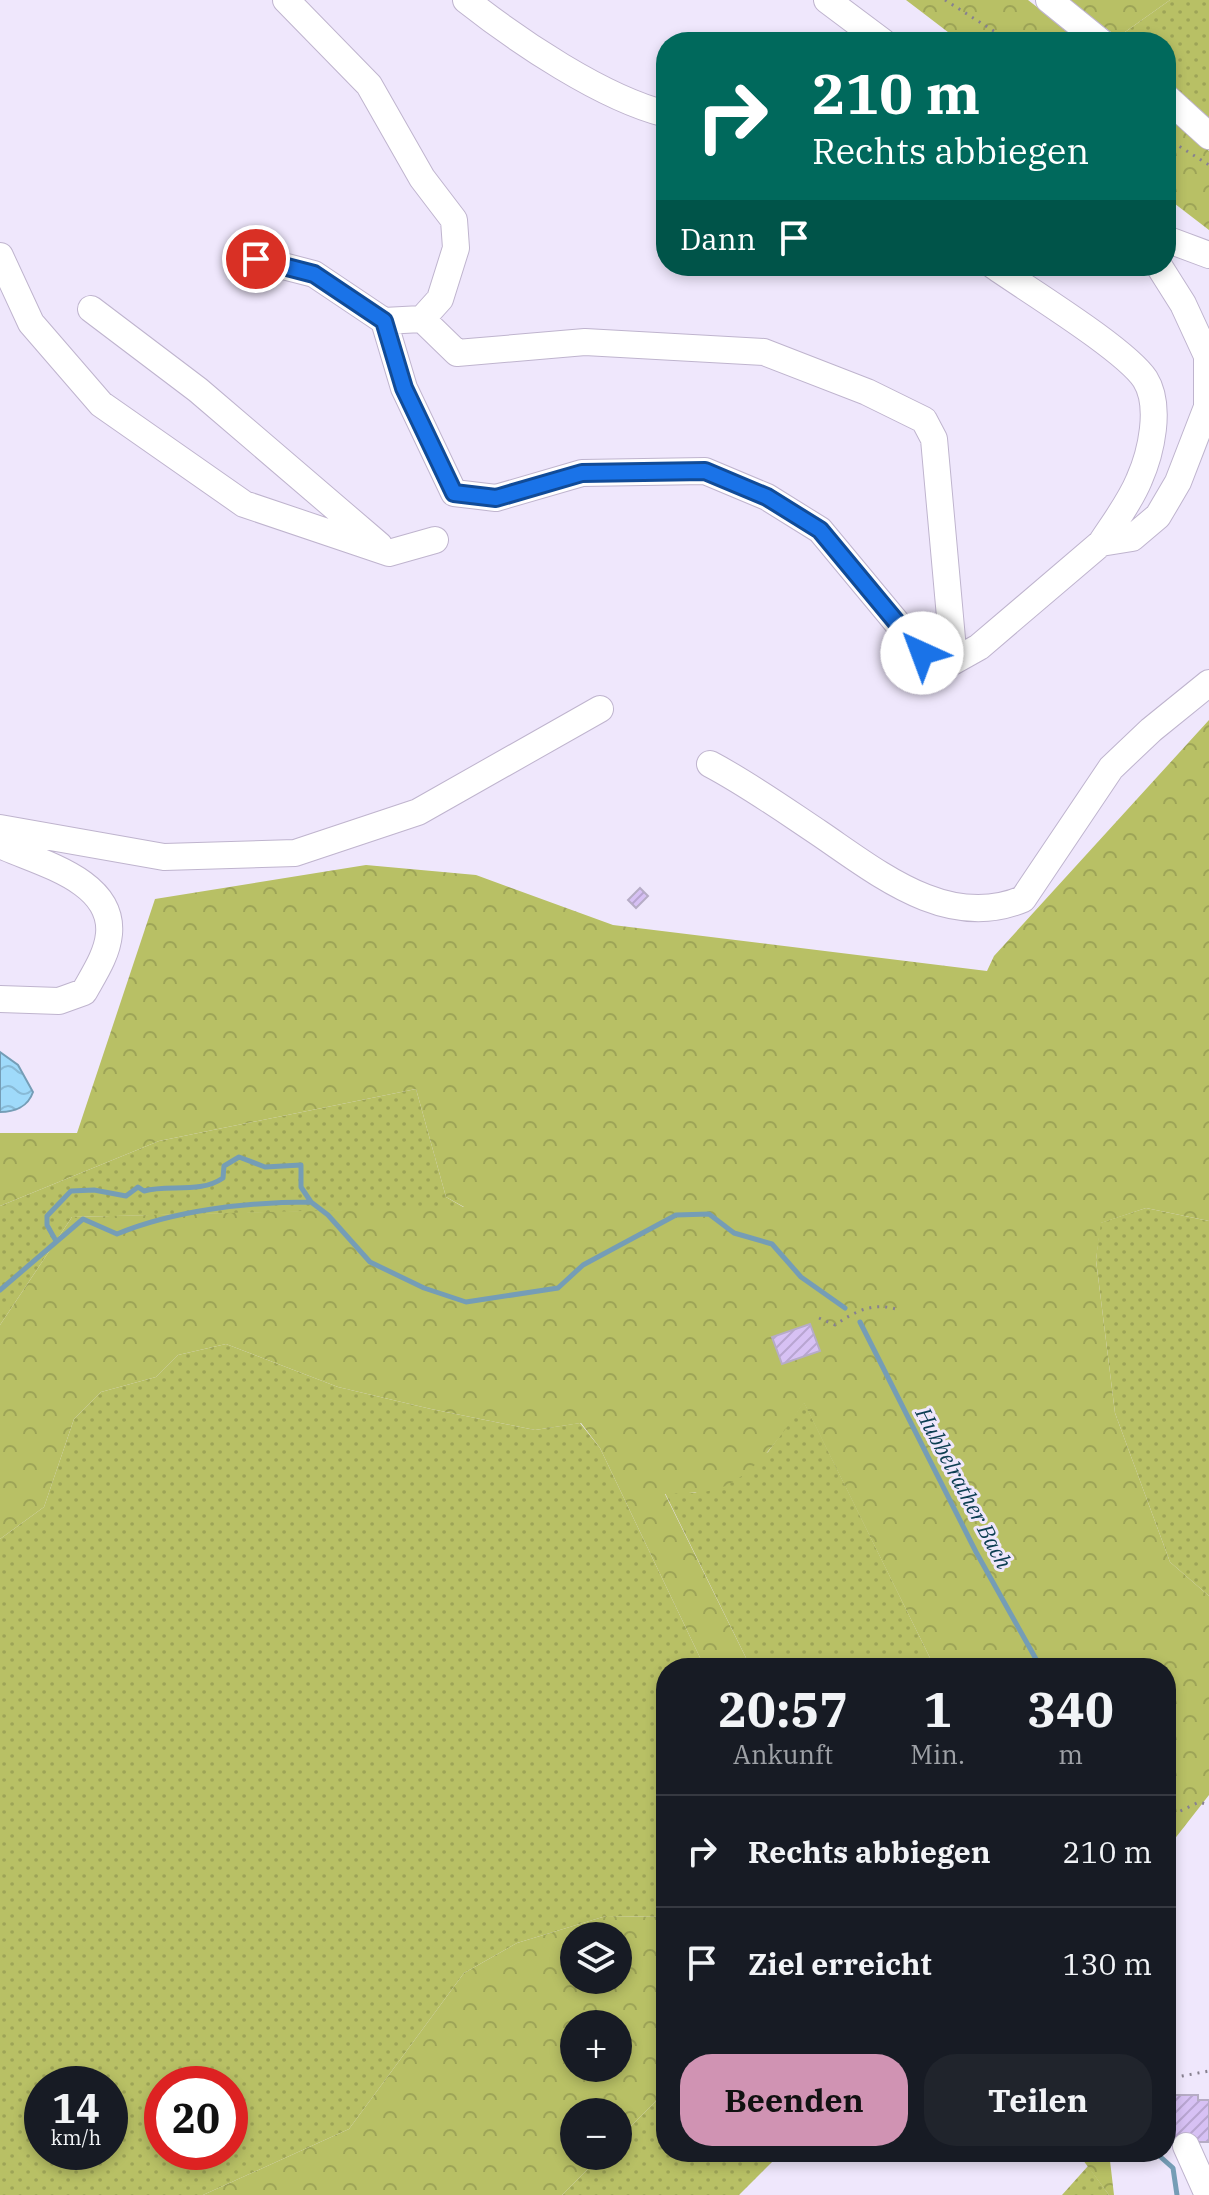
<!DOCTYPE html>
<html lang="de">
<meta charset="utf-8">
<style>
:root{--surface:#171b24;--page:#20242c;--text:#f1f3f6;--muted:#9ea1a6;--line:#363941;--accent:#d093b3}
body{margin:0;font-family:"IBM Plex Serif",serif;background:var(--page);color:var(--text);height:100vh;display:flex;flex-direction:column;font-size:30px;white-space:nowrap}
*{box-sizing:border-box;margin:0}
p{font-size:26px;color:var(--muted)}
.icon{flex:none;width:44px;height:44px;fill:none;stroke:currentColor;stroke-width:2;stroke-linecap:round;stroke-linejoin:round}
.map{position:relative;flex:1;overflow:hidden}
.drawer{position:absolute;left:656px;top:1658px;width:520px;height:504px;display:flex;flex-direction:column;background:var(--surface);border-radius:32px;box-shadow:0 4px 12px #0003}
.drawer>*{flex:none}
.guide{position:absolute;left:656px;top:32px;width:520px;height:244px;border-radius:32px;box-shadow:0 4px 12px #0003;background:#00695c;color:#fff;overflow:hidden}
.fabs{position:absolute;left:560px;top:1922px;display:grid;gap:16px}
.fabs a{display:grid;place-items:center;width:72px;height:72px;border-radius:50%;background:var(--surface);box-shadow:0 4px 12px #0003;font-size:40px}
.speed{position:absolute;left:24px;top:2066px;display:flex;gap:16px;font-size:40px;font-weight:700;text-align:center}
.speed>*{display:grid;place-content:center;width:104px;height:104px;border-radius:50%;background:var(--surface);box-shadow:0 4px 12px #0003;line-height:1}
.speed small{font-size:20px;font-weight:400}
.speed .limit{border:12px solid #d22;background:#fff;color:#111}
.pin{position:absolute;display:grid;place-items:center;width:68px;height:68px;color:#fff;margin:-34px;border:4px solid #fff;border-radius:50%;box-shadow:0 2px 8px #0007}
.me{position:absolute;width:88px;margin:-44px;rotate:317deg;stroke-linejoin:round;filter:drop-shadow(0 0 6px #0008)}
.turn{display:flex;align-items:center;gap:28px;height:168px;padding:0 24px;font-size:36px}
.turn .icon{width:104px;height:104px;stroke-width:2.5}
.turn b{display:block;font-size:56px;line-height:68px}
.then{display:flex;align-items:center;height:76px;padding:0 24px;background:#0003;gap:16px;font-size:30px}
.eta{display:flex;justify-content:space-evenly;align-items:center;height:136px;text-align:center}
.eta b{font-size:48px;font-weight:800;line-height:56px}
.action{display:flex;gap:16px;margin-top:auto;padding:16px 24px}
.action a{flex:1;height:92px;border-radius:32px;background:var(--accent);color:#111;font-size:32px;font-weight:800;line-height:92px;text-align:center}
.action a+a{background:var(--page);color:var(--text)}
ul{padding:0;list-style:none}
li{display:flex;align-items:center;gap:24px;height:112px;padding:0 24px;border-top:2px solid var(--line)}
li div{flex:1}
li b{display:block;font-size:30px}
li em{font-style:normal}
.map>svg:first-child{display:block}
.grass{fill:url(#grass-dots);fill-rule:evenodd}
.forest{fill:url(#forest-crowns);fill-rule:evenodd}
.water{fill:url(#water-waves);stroke:#759db6;stroke-width:2}
.lines{fill:none;stroke-linecap:round;stroke-linejoin:round}
.stream{stroke:#759db6;stroke-width:5}
.building{fill:url(#building-hatch);stroke:#b6acc5;stroke-width:2}
.minor-casing{stroke:#bfb4ce;stroke-width:28}
.path{stroke:#878190;stroke-width:3;stroke-dasharray:2 6;stroke-linecap:butt}
.minor{stroke:#fff;stroke-width:26}
.route-casing{stroke:#114b97;stroke-width:20}
.route{stroke:#1a73e8;stroke-width:14}
.labels{text-anchor:middle;stroke-width:6;stroke-linejoin:round;paint-order:stroke}
.water-label{font-size:22px;font-style:italic;fill:#0b3d51;stroke:#efe7fc}
</style>
<div class="map">
<svg width="1209" height="2195" viewBox="0 0 1209 2195">
<defs>
<pattern id="grass-dots" width="8" height="8" patternUnits="userSpaceOnUse" patternTransform="scale(2)"><rect width="8" height="8" fill="#b8c065"/><path d="M2 2h.1M6 6h.1" fill="none" stroke="#9da457" stroke-width="1.8" stroke-linecap="round"/></pattern>
<pattern id="forest-crowns" width="20" height="18" patternUnits="userSpaceOnUse" patternTransform="scale(2)"><rect width="20" height="18" fill="#b8c065"/><path d="M2 6a3 3 0 1 1 6 0M12 15a3 3 0 1 1 6 0" fill="none" stroke="#9da457"/></pattern>
<pattern id="water-waves" width="16" height="10" patternUnits="userSpaceOnUse" patternTransform="scale(2)"><rect width="16" height="10" fill="#9fdafa"/><path d="M0 5q4-4 8 0t8 0" fill="none" stroke="#88bad6"/></pattern>
<pattern id="building-hatch" width="6" height="6" patternUnits="userSpaceOnUse" patternTransform="scale(2)"><rect width="6" height="6" fill="#d7c1f4"/><path d="M-1 1l2-2M0 6l6-6M5 7l2-2" fill="none" stroke="#b8a5d1"/></pattern>
</defs>
<rect width="100%" height="100%" fill="#efe7fc"/>
<path class="grass" d="M1170,0H1209V125L1166,83V42H1123L1118,37Z
M416,1089L446,1197L465,1208L72,1217L0,1325V1206L159,1141Z
M1146,1208L1209,1221V1596L1170,1562L1115,1413L1096,1260L1100,1223Z
M226,1344L338,1387L431,1409L535,1430L580,1423L600,1448L705,1668H666V1917L606,1916L517,1943L464,1973L349,2129L203,2195H0V1539L44,1507L74,1419L101,1392L156,1377L178,1355ZM42,2084H110V2152H42ZM162,2084H230V2152H162Z
M804,1402L935,1668H751L665,1493H695L768,1452Z
M666,2091V2152H782L739,2195H562L601,2156H618V2139Z
M1088,2166L1109,2195H1062Z"/>
<path class="forest" d="M906,0H1028L1082,42H961Z
M1066,0H1170L1118,37Z
M1166,111L1209,151V230L1166,197Z
M1209,720V1221L1146,1208L1101,1223L1096,1260L1115,1413L1170,1562L1209,1596V1795L1166,1850V1668H935L804,1403C783,1432 761,1468 727,1485C709,1495 685,1492 665,1494L751,1668H705L600,1448L581,1423L535,1430L431,1409L338,1387L226,1344L178,1355L156,1377L101,1392L74,1419L44,1507L0,1539V1325L72,1217L464,1207L446,1197L416,1089L159,1141L0,1206V1133H77L155,899L366,865L476,875L613,925L987,971L994,956Z
M606,1916L666,1917V2091L618,2139V2112H574V2156H601L562,2195H203L349,2129L464,1973L517,1943ZM574,1936H618V1980H574ZM574,2024H618V2068H574Z
M1077,2152H1109L1114,2195H1109Z"/>
<path class="water" d="M0,1052L18,1065L33,1092C28,1107 14,1112 0,1112Z"/>
<g class="lines">
<path class="stream" d="M56,1241L47,1225V1216L71,1191L94,1190L126,1196L138,1187L144,1191C168,1184 200,1194 223,1178L224,1166L239,1157L265,1167L301,1165V1187L311,1202
M0,1290L83,1219L117,1234C175,1210 248,1202 311,1202L328,1215L370,1262L424,1288L466,1302L558,1288L583,1265L676,1215L709,1214L734,1233L772,1244L801,1277L845,1308
M860,1322L976,1552L1041,1668
M1155,2152L1173,2168L1177,2195"/>
</g>
<path class="building" d="M640,888L648,896L636,908L628,900Z
M810,1324L820,1351L782,1364L772,1337Z
M1174,2095H1198V2100H1209V2142H1166V2100H1174Z"/>
<g class="lines">
<defs>
<path id="minor" d="M286,0L369,85L422,178L454,220L456,248L440,299L422,319
M466,0C518,41 602,98 666,114
M827,0L883,42
M1049,0L1101,42
M1166,97L1209,136
M1166,239L1209,255
M0,256L31,323L101,404L244,504L389,553L435,540
M256,259L314,274L384,321L422,319L457,353L585,342L764,352L867,392L924,420L934,439L954,661
M994,266C1028,290 1125,349 1145,379C1162,406 1151,453 1139,480C1130,502 1114,523 1101,543
M91,309L198,390L379,545
M384,321L404,388L454,493L496,498L582,473L705,471L767,497L820,530L922,653L954,661L979,647L1101,543L1132,538L1158,516L1178,482L1207,407V356L1183,304L1159,266
M710,764C748,784 783,809 819,833C878,873 948,931 1023,899L1111,768L1151,730L1209,683
M0,828L164,857L295,853L418,812L600,709
M0,845C39,863 114,880 109,934C107,955 94,974 84,992L59,1001L0,999
M1186,2146L1208,2195"/>
</defs>
<use href="#minor" class="minor-casing"/>
<path class="path" d="M945,0L1011,42
M1166,138L1209,165
M819,1318L835,1325C854,1312 872,1302 896,1309
M1166,1818L1199,1802L1209,1805
M1166,2079L1209,2071"/>
<use href="#minor" class="minor"/>
</g>
<g class="lines">
<defs>
<path id="route" d="M256,259L314,274L384,321L404,388L454,493L496,498L582,473L705,471L767,497L820,530L922,653"/>
</defs>
<use href="#route" class="route-casing"/>
<use href="#route" class="route"/>
</g>
<g class="labels">
<g class="water-label">
<text transform="translate(964 1488) rotate(62)" y="8">Hubbelrather Bach</text>
</g>
</g>
</svg>
<div class="fabs">
<a><svg class="icon" aria-label="layers" viewBox="0 0 24 24"><path d="M12 4l9 5-9 5-9-5zM3 14l9 5 9-5"/></svg></a>
<a>+</a>
<a>−</a>
</div>
<div class="speed"><div>14<small>km/h</small></div><div class="limit">20</div></div>
<div class="pin" style="left:256px;top:259px;background:#d93025"><svg class="icon" aria-label="arrive" viewBox="0 0 24 24"><path d="M6 21V4h12l-3 4 3 4H6"/></svg></div>
<svg class="me" style="left:922px;top:653px" viewBox="-20 -20 40 40"><circle r="19" fill="#fff"/><path d="M0-13L10 11 0 6-10 11z" fill="#1a73e8"/></svg>
<div class="guide">
<div class="turn"><svg class="icon" aria-label="right" viewBox="0 0 24 24"><path d="M7 20v-9h11M14 6l5 5-5 5"/></svg><div><b>210 m</b>Rechts abbiegen</div></div>
<div class="then">Dann<svg class="icon" aria-label="arrive" viewBox="0 0 24 24"><path d="M6 21V4h12l-3 4 3 4H6"/></svg></div>
</div>
<section class="drawer">
<div class="eta">
<div><b>20:57</b><p>Ankunft</p></div>
<div><b>1</b><p>Min.</p></div>
<div><b>340</b><p>m</p></div>
</div>
<ul>
<li><svg class="icon" aria-label="right" viewBox="0 0 24 24"><path d="M7 20v-9h11M14 6l5 5-5 5"/></svg><div><b>Rechts abbiegen</b></div><em>210 m</em></li>
<li><svg class="icon" aria-label="arrive" viewBox="0 0 24 24"><path d="M6 21V4h12l-3 4 3 4H6"/></svg><div><b>Ziel erreicht</b></div><em>130 m</em></li>
</ul>
<div class="action"><a>Beenden</a><a>Teilen</a></div>
</section>
</div>
